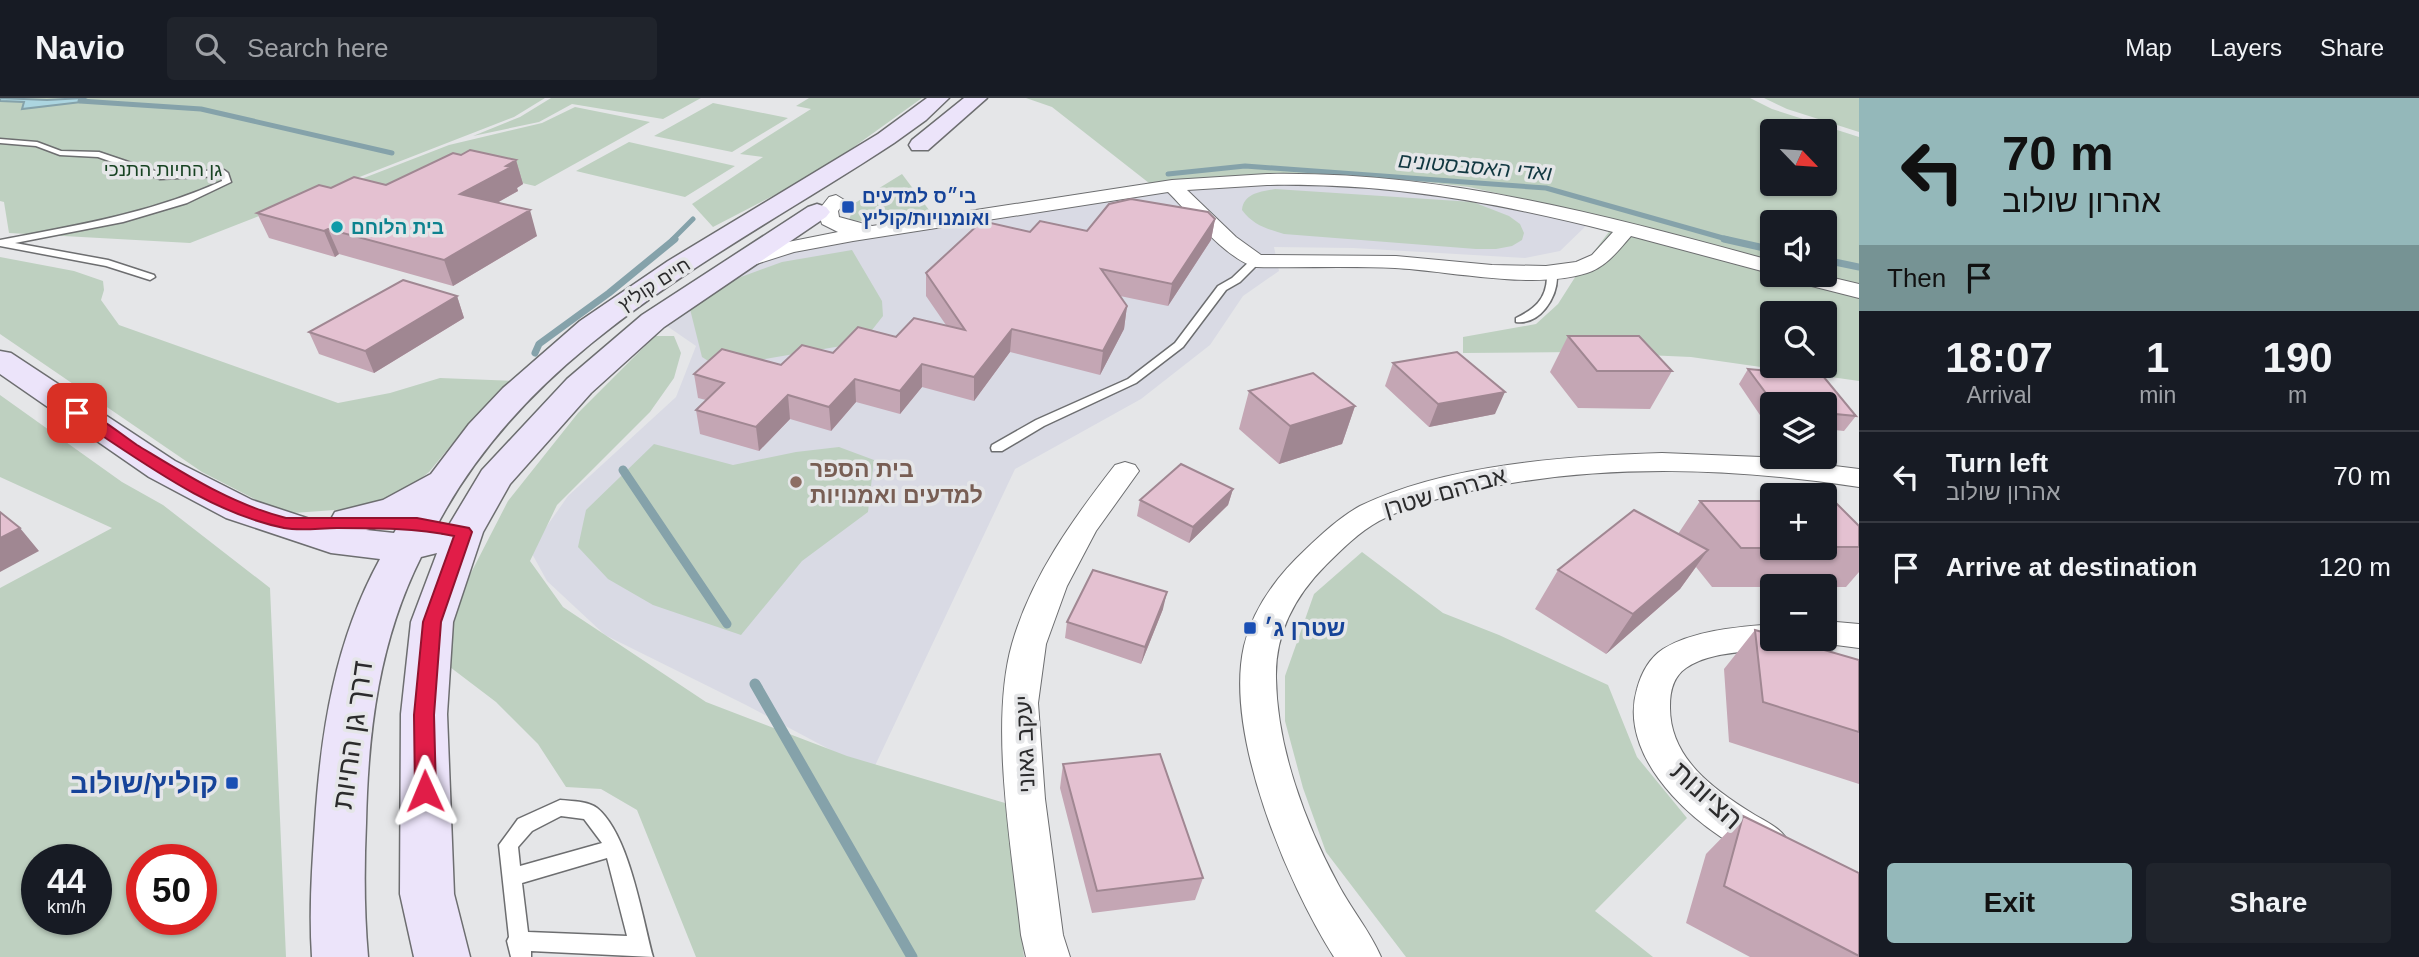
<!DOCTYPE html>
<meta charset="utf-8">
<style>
:root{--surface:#171b24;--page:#20242c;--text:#f1f3f6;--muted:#9ea1a6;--line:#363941;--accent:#94b8ba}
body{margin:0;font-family:Helvetica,"Noto Sans Hebrew",sans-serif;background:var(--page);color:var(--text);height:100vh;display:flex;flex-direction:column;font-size:26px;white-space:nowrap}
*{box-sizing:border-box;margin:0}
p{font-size:23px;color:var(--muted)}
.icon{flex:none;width:38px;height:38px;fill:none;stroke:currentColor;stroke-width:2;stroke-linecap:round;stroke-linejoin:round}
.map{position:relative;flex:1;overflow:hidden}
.panel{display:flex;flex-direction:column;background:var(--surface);width:560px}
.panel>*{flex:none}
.banner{background:#94b8ba;color:#111;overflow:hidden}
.needle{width:46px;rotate:115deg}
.fabs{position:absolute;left:1760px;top:21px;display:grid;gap:14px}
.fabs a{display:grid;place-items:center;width:77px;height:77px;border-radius:7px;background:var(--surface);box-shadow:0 2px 5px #0004;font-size:35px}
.speed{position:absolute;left:21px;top:746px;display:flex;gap:14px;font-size:35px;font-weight:700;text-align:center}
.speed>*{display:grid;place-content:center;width:91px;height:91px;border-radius:50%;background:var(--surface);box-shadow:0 2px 5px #0004;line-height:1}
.speed small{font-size:18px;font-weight:400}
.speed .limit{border:10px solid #d22;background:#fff;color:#111}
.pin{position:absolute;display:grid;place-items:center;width:60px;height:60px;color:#fff;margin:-30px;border-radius:14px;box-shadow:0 4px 10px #0006}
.me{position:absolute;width:77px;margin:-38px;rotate:359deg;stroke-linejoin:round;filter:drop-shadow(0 0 5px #0008)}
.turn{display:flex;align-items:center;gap:24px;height:147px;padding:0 28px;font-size:32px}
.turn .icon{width:91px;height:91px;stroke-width:2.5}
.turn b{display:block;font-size:49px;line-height:60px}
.then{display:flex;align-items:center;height:66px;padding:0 28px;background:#0003;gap:14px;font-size:26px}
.eta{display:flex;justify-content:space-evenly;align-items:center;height:119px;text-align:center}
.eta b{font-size:42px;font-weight:800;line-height:49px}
.action{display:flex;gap:14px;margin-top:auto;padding:14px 28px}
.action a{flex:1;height:80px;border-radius:7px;background:var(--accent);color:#111;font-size:28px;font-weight:800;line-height:80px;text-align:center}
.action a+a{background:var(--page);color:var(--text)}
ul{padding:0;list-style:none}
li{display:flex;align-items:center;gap:21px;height:91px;padding:0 28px;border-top:2px solid var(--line)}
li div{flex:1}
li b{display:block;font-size:26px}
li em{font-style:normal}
header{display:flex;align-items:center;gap:42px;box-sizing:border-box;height:98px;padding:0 35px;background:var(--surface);border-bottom:2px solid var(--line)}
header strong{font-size:33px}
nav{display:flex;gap:38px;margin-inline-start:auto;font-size:24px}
.search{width:490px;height:63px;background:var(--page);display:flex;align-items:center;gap:18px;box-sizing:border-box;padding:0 24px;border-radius:7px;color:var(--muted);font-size:26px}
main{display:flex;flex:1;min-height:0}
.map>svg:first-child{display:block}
.built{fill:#d9dae4}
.green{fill:#bed0c0;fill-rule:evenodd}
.water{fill:#acd5e0;stroke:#85a2aa;stroke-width:2}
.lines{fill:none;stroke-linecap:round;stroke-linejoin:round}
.stream-far3{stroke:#85a2aa;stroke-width:5}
.stream-far2{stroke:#85a2aa;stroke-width:7}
.stream-far1{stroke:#85a2aa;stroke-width:9}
.stream{stroke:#85a2aa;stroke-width:11}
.lane-casing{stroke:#6d6e70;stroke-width:3}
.street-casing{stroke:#6d6e70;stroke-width:2}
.secondary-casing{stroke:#6d6e70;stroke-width:3}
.lane{fill:#fff;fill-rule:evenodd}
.street{fill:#fff;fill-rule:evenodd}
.secondary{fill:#ece4fa;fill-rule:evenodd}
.wall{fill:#c4a6b4}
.shaded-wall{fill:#a08792}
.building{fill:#e4c1d1;stroke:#a08792;stroke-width:2}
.route{fill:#e11d48;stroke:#92132f;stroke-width:2}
.transit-dot{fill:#1a4fb4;stroke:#e5e6e8;stroke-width:2.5}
.culture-dot{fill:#0f9aa8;stroke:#e5e6e8;stroke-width:2.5}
.education-dot{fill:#8d6e63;stroke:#e5e6e8;stroke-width:2.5}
.labels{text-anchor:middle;stroke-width:7;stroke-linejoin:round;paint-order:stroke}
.far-park-label{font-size:19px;fill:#174322;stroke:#e5e6e8}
.far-transit-label{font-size:19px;font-weight:bold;fill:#164399;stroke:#e5e6e8;text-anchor:start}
.far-culture-label{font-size:19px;font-weight:bold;fill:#0d838f;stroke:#e5e6e8;text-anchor:start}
.far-street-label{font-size:19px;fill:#2b2b2c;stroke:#e5e6e8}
.far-water-label{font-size:21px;font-style:italic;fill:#113740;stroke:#e5e6e8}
.education-label{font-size:23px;font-weight:bold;fill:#785e54;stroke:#e5e6e8;text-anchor:start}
.street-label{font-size:23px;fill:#2b2b2c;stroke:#e5e6e8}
.transit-label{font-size:23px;font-weight:bold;fill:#164399;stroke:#e5e6e8;text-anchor:start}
.near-street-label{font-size:28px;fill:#2b2b2c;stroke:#e5e6e8}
.near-transit-label{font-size:28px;font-weight:bold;fill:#164399;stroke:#e5e6e8;text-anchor:end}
</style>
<header>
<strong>Navio</strong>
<div class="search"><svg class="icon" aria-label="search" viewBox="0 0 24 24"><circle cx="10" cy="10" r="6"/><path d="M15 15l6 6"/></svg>Search here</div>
<nav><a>Map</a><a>Layers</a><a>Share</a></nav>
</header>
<main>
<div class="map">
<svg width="1859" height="859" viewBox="0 0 1859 859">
<rect width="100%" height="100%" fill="#e5e6e8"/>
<path class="built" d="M1297,83L1385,87L1590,124L1560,153L1525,160L1353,150L1274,149L1279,173L1243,198L1210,247L1141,301L1015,371L872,674L746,607L605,537L547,483L530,452L568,398L676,299L696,248L664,226L745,170L812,147L1191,88Z"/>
<path class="green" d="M0,0H545L514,19L190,145L9,135L4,104L0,103Z
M551,0H701L663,21L572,6L539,24L473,38L520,19Z
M809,0H922L819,74L713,129L692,106L763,59L740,56L811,11L796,8Z
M1026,0H1750L1772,11L1859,39V283L1691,259L1578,254L1463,255V239L1536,226L1558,206L1579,173L1618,122L1469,89L1375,78L1270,77L1172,88L1149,85L1052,9ZM1773,33H1825V86H1773ZM1773,124H1825V177H1773ZM1773,215H1825V268H1773Z
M1764,0H1859V34L1787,11Z
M713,5L788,20L732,54L654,38Z
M575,9L650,24L535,88L470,73L401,107L338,90L449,47L542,25Z
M629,44L735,68L685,99L576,73Z
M902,76L935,120L886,125L849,122L855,105Z
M1275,91L1473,104L1509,118L1520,126L1524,135L1522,142L1512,148L1496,151H1476L1284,136C1267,131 1253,127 1242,112C1244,95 1260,94 1275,91Z
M852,152L882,203L883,218L872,232L847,247L718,269L702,259L689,207L730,183L782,164Z
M0,159L74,173L103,183L104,192L101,202L119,227L338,305L390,295L440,280L514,283L471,323L429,374L409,390L377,403L349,411L293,415L270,409L202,374L0,236Z
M655,238H674L681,255L674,280L650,314L557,407L530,463L563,509L706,604L847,658L1005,705L1024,859H696L637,712L601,691L566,689L538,646L496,604L446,566L456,504L508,403L578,315Z
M0,297L122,384L163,407L270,490L286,859H0V490L112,430L0,379ZM96,761V821H37V761ZM201,761V821H142V761Z
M654,346L733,367L796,354L839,349L874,362L868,414L802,463L741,537L653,507L608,481L578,449L586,412Z
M1362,454L1443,515L1499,537L1608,587L1637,659L1687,720L1595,813L1653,859H1406L1326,754L1303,690L1285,623V578L1314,496Z"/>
<path class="water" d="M0,0L47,2L83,0L90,3L22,11L24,4L0,3Z"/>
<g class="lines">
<path class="stream-far3" d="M80,3L201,11L392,55
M1168,76L1245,68L1546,90L1730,142
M672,142L693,121"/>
<path class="stream-far2" d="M1724,141L1773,152
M1825,162L1859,169
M535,255L539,246L609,195L675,141"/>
<path class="stream-far1" d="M623,372L727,526"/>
<path class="stream" d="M755,586L912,859"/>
<defs>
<path id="lane" d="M0,41L37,44L61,53L99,54L161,75L224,72L228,75L231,84L187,105L123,124L15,145L108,162L154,177L155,179L150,182L106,168L0,148V142C79,127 148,116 222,83L221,78L160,81L98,59L60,57L36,48L0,45Z
M1252,161L1261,163L1240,184L1226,192L1183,249L1136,285L1044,328L1002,353H992L991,350L992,347L1036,322L1128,281L1175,245L1218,188L1232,180Z
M1546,171L1557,179C1557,200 1540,227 1516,224V220C1535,211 1546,201 1547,180L1541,174Z
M560,702C571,703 588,703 597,710C629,736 642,818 653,859L531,853V859H511L507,843L509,839L499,747L518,721ZM561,718L584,721L602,745L520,768L518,749L532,733ZM607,760L627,838L528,834L522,785Z"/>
<path id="street" d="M1267,76C1444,73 1604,117 1773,163V176L1631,138C1618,153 1606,169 1587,175C1535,192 1450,173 1395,170C1349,168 1302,170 1256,169C1227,162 1190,116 1168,94L853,143L794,154L741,171L733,170L730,165L733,160L783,145L838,134L822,126L818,113L829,99L836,97L846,103L838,113L839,119L872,128L1172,82ZM1267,87C1391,85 1494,104 1613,134L1592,157L1576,164L1546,168L1492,167L1396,158L1261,157L1236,139L1187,92Z
M1785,177H1821L1859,186V200L1788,182Z
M1662,355L1761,359L1859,371V389C1734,370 1609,365 1485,390C1449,397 1412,406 1379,423C1359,434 1342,451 1326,467C1295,498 1275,535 1276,580C1277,650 1305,725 1338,786C1351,811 1370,833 1381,859H1334C1287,785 1224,636 1244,548C1253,510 1278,477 1306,451C1323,435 1340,419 1360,408C1446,366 1567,358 1662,355Z
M1125,364L1135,367L1139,373L1096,433L1067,488L1046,546L1038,605L1045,701L1063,837L1070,859H1026L1021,837C1012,752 989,627 1012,546C1031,479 1073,421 1115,367Z
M1825,523L1859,526V550L1813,544L1812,541H1825Z
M1773,526V541H1788L1785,547C1754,556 1714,551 1686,570C1673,579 1670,593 1670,608C1669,660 1714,692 1755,717C1770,726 1783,731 1790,747L1784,760L1770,765C1709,742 1615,666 1637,591C1641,576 1649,560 1663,551C1694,532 1738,529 1773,526Z"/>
<path id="secondary" d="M927,0H949L926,22L894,45C727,155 529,246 434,433L443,437L482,372L567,281L642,217L808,109L817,106L826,109L830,114L826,119L664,229L591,295L510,386L483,434L453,524L447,616L454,796L470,859H414L400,796L401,616L411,524L437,455L421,459C379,543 368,632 366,725C364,770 364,814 368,859H312C309,814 312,769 315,725C321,632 335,543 380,461L331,455L226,420L149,379L0,276V253L11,255L175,363L252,402L334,429L330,423L335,414L383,402L431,376L469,326L503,290L580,223L668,163L878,36ZM401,423L394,435L366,432Z
M964,0H987L928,52H912L909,47L912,42Z"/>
</defs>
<use href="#lane" class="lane-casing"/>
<use href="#street" class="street-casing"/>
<use href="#secondary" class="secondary-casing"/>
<use href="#lane" class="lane"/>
<use href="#street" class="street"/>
<use href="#secondary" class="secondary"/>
</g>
<path class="wall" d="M461,57L516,62L523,86L517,90L518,93L497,105L537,138L453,188L339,156L335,159L269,140L257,115L331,90L386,87Z
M1215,121L1211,142L1168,208L1120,198L1127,208L1124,231L1100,277L1010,254L974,303L922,289L900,316L856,304L831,333L790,321L759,353L700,336L696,312L706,302L698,300L694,276L781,267L946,227L926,198V175L1030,134L1087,133Z
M457,198L464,220L374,275L319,256L309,234Z
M1568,238L1672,273L1650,311L1578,310L1550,274Z
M1393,265L1495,316L1429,329L1385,288Z
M1748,271L1856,318L1844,333L1825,331V306H1773V326H1766L1739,286Z
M1249,293L1355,308L1342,346L1279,366L1239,331Z
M1233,391L1228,407L1189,445L1137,418L1140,402Z
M1700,403L1859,428V474L1846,489H1712L1696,469L1680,491L1606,556L1535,511L1558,472L1678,436Z
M1163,511L1141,566L1065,540L1067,524Z
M1755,532L1859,634V686L1729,644L1724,571Z
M1063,666L1203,780L1195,802L1092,815L1060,690Z
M1743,718L1859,775V859H1750L1686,825L1706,756Z"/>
<path class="shaded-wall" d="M516,62L523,86L517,90L518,93L468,121L460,96Z
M530,112L537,138L453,188L444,162Z
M1215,121L1211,142L1168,208L1172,186Z
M328,131L339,156L335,159L324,133Z
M457,198L464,220L374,275L365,253Z
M1127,208L1124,231L1100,277L1103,253Z
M1012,231L1010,254L974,303V279Z
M922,266V289L900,316V293Z
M855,281L856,304L831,333L829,309Z
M1505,294L1495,316L1429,329L1438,306Z
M788,297L790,321L759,353L756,329Z
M1355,308L1342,346L1279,366L1290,328Z
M1233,391L1228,407L1189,445L1193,429Z
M20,430L39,453L0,474V440Z
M1708,452L1680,491L1606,556L1633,516Z
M1167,494L1163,511L1141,566L1145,549Z"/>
<path class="building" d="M470,52L516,62L506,68L511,69L460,96L530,112L444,162L328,131L324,133L257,115L319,87L331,90L354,79L386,87L453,55L461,57Z
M1131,101L1208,114L1215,121L1172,186L1101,171L1127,208L1103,253L1012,231L974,279L922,266L900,293L855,281L829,309L788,297L756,329L696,312L724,285L694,276L722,251L781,267L802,247L833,255L858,229L896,239L914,220L965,232L926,175L982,123L1030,134L1040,123L1087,133L1109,106Z
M403,182L457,198L365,253L309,234Z
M1568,238H1639L1672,273H1597Z
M1457,254L1505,294L1438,306L1393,265Z
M1748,271L1823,278L1856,318L1825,315V306H1774Z
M1313,275L1355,308L1290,328L1249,293Z
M1181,366L1233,391L1193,429L1140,402Z
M1825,402H1833L1859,428V449H1825Z
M1700,403H1773V450H1741Z
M1634,412L1708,452L1633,516L1558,472Z
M0,414L20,430L0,440Z
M1093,472L1167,494L1145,549L1067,524Z
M1755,532L1773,537V541H1786L1859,562V634L1763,604Z
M1160,656L1203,780L1097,793L1063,666Z
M1743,718L1859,775V858L1724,788Z"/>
<path class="route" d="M77,311C98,316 119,335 137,347C185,376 231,406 286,420H417L469,430L472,434L441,524L434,617L436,693L433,700L425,702L418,700L415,693L414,617L423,524L454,438C415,430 377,430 337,430C320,430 301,433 284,430C206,414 138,360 72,318V312Z"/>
<g class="transit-dot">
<rect x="841" y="102" width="14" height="14" rx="3.5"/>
<rect x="1243" y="523" width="14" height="14" rx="3.5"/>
<rect x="225" y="678" width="14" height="14" rx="3.5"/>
</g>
<circle class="culture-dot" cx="337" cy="129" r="7"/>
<circle class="education-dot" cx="796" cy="384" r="7"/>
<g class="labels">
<g class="far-park-label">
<text x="163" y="78">גן החיות התנכי</text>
</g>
<g class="far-transit-label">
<text x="862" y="105">בי״ס למדעים<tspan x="862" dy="22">ואומנויות/קוליץ</tspan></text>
</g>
<g class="far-culture-label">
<text x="351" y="136">בית הלוחם</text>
</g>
<g class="far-street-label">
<text transform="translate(654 186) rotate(-33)" y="7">חיים קוליץ</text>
</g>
<g class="far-water-label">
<text transform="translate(1475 69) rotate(5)" y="7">ואדי האסבסטונים</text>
</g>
<g class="education-label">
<text x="810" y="379">בית הספר<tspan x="810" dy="26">למדעים ואמנויות</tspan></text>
</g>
<g class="street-label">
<text transform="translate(1445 394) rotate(-16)" y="8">אברהם שטרן</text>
<text transform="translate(1025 646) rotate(-92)" y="8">יעקב גאוני</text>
</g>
<g class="transit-label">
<text x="1264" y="538">שטרן ג׳</text>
</g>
<g class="near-street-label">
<text transform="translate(352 637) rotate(-82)" y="10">דרך גן החיות</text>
<text transform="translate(1707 697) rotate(42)" y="10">הציונות</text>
</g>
<g class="near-transit-label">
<text x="218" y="695">קוליץ/שולוב</text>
</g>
</g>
</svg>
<div class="fabs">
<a><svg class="needle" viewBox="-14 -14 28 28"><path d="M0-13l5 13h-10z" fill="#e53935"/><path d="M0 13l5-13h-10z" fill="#9ea1a6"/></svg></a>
<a><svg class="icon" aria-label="sound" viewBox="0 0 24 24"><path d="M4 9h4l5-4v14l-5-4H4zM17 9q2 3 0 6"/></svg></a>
<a><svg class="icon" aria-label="search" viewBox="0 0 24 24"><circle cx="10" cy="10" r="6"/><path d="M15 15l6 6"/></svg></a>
<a><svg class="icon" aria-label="layers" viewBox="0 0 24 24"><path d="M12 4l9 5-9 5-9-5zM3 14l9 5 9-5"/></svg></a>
<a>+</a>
<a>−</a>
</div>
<div class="speed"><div>44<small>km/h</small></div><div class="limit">50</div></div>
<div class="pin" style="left:77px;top:315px;background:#d93025"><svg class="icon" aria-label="arrive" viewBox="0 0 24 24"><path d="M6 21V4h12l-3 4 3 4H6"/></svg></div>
<svg class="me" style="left:425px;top:693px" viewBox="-20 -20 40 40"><path d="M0-17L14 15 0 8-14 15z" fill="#e11d48" stroke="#fff" stroke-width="4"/></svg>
</div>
<section class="panel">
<div class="banner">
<div class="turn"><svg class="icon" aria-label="left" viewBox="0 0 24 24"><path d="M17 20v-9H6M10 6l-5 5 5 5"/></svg><div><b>70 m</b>אהרון שולוב</div></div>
<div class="then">Then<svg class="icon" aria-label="arrive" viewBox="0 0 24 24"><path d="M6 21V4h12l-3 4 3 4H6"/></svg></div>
</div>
<div class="eta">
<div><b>18:07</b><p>Arrival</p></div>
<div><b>1</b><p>min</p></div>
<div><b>190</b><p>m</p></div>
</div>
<ul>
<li><svg class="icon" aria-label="left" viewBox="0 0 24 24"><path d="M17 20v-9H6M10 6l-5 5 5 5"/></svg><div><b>Turn left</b><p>אהרון שולוב</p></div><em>70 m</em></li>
<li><svg class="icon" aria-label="arrive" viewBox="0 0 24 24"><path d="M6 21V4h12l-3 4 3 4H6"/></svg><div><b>Arrive at destination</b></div><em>120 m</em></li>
</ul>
<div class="action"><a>Exit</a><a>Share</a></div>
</section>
</main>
